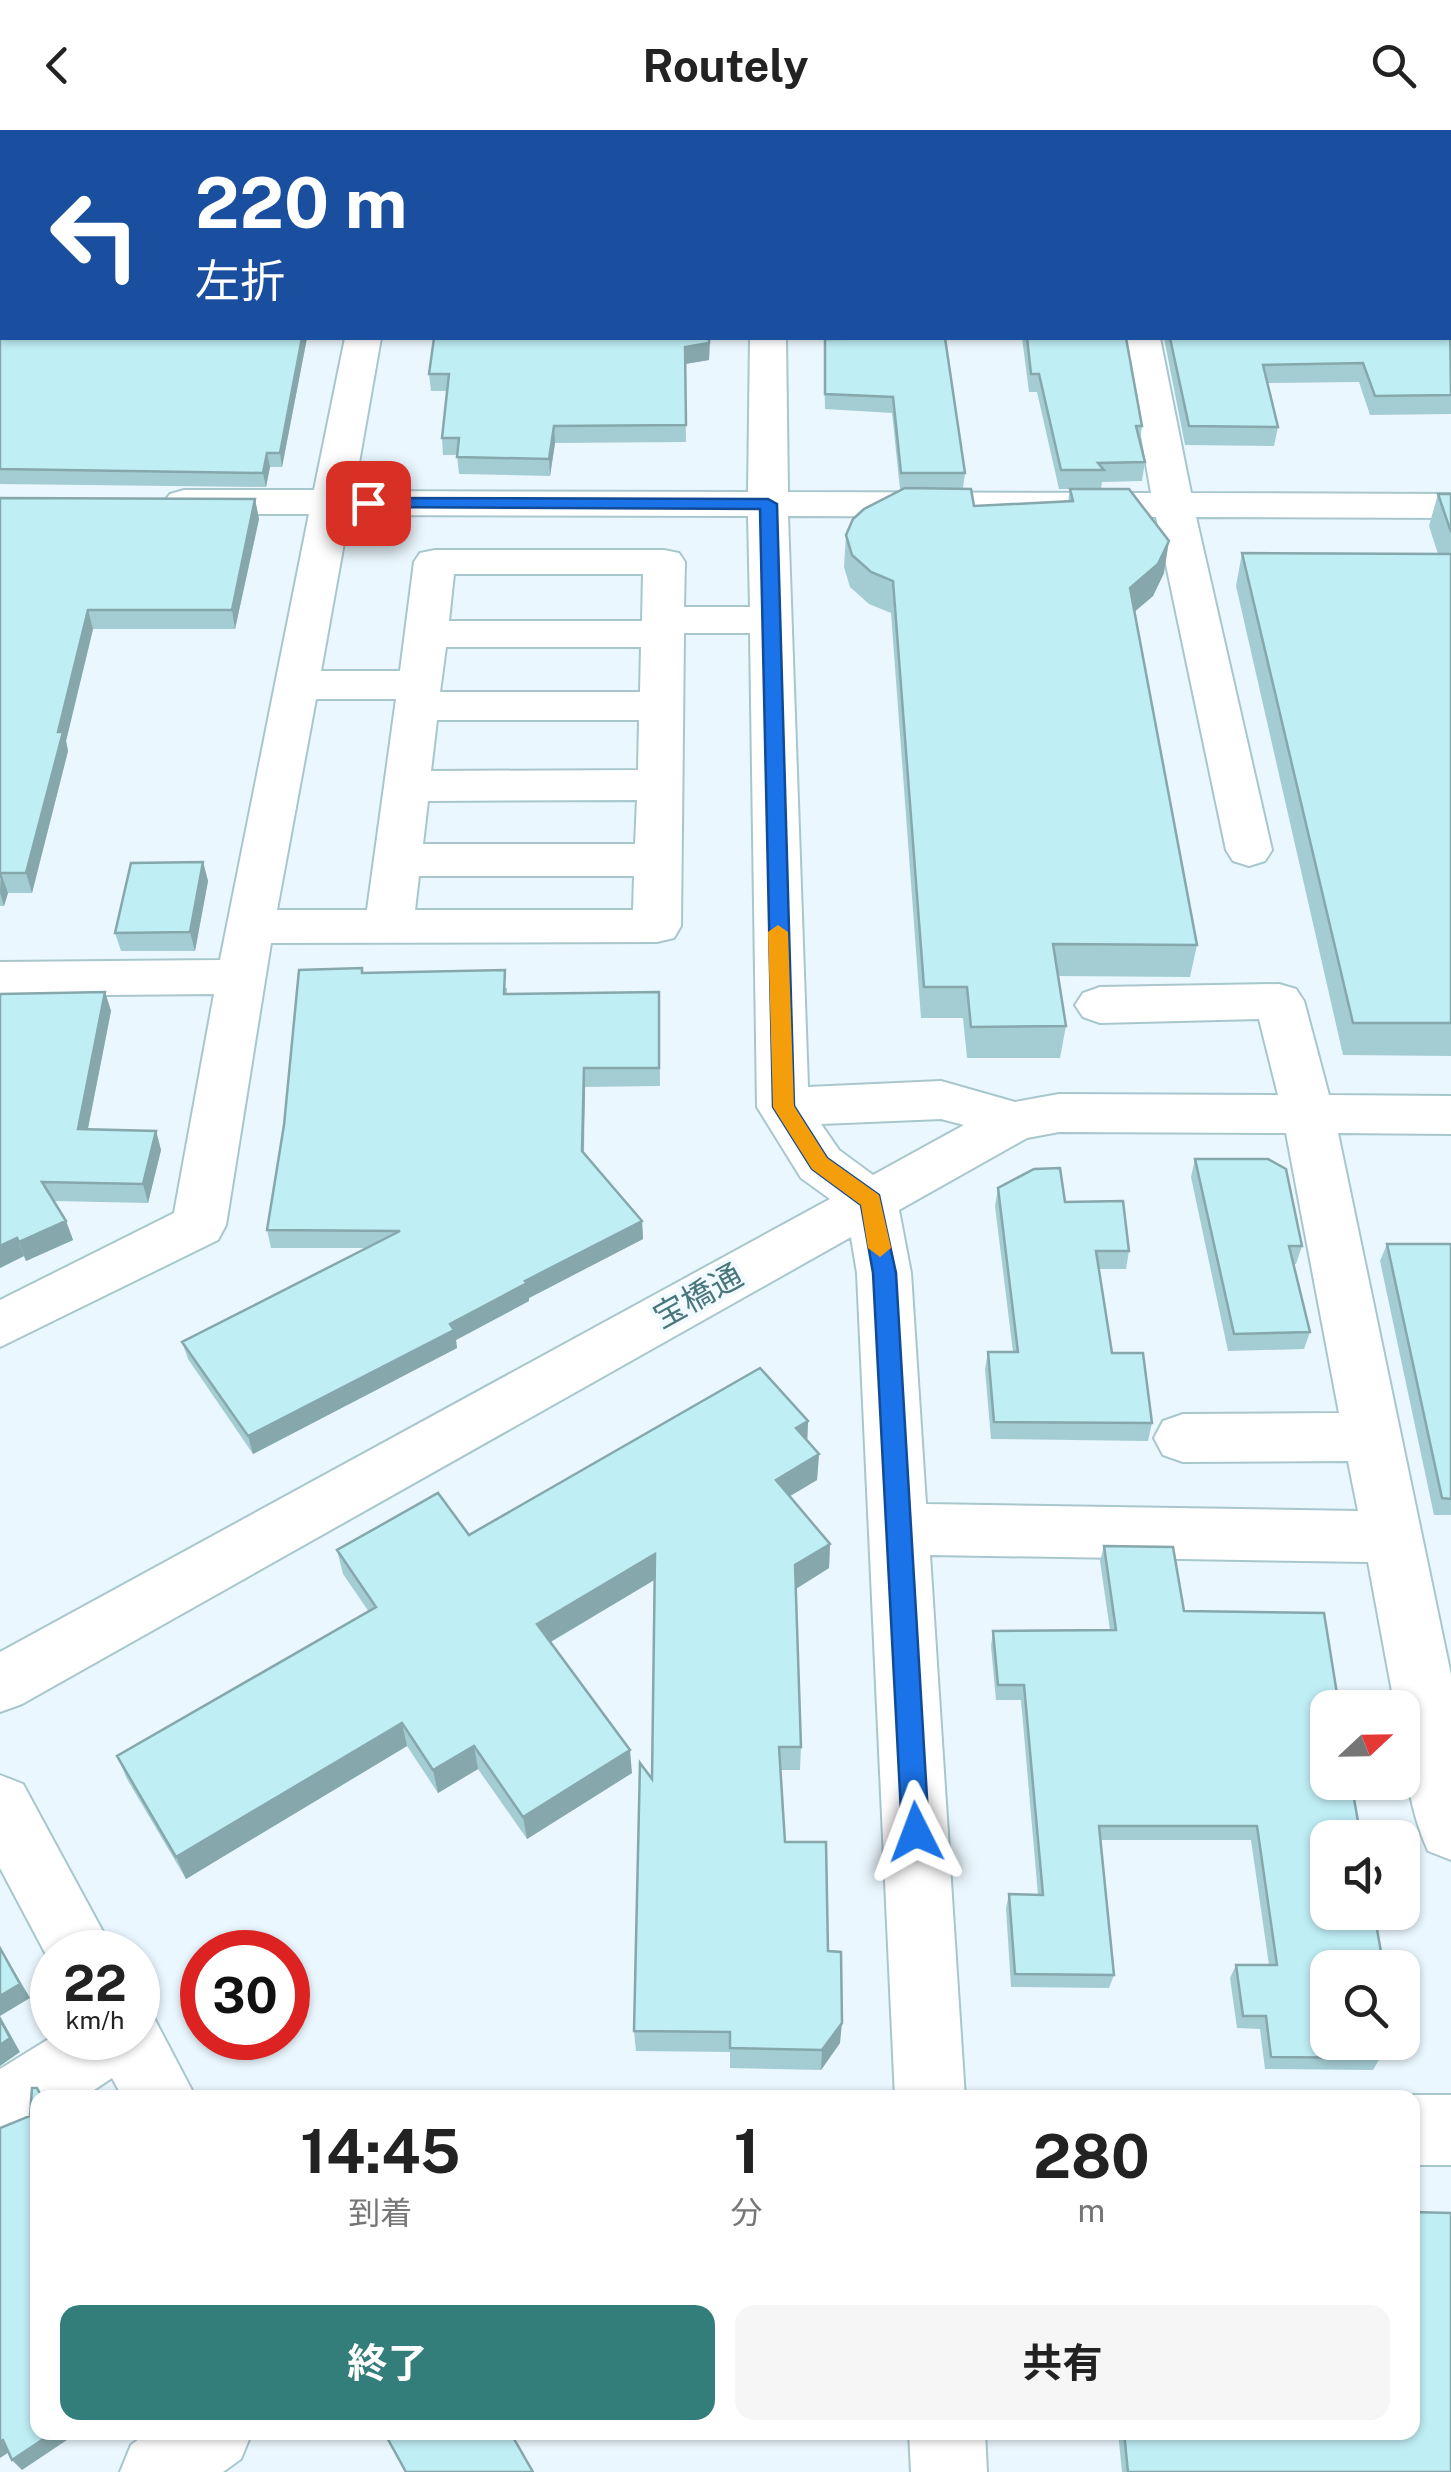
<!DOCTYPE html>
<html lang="ja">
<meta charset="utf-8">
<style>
:root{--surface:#fff;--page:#f6f6f6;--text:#222;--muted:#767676;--accent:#337e7b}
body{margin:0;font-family:"Public Sans","Noto Sans JP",sans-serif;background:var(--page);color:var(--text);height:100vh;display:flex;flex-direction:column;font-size:38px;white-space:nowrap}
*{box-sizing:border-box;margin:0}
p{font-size:32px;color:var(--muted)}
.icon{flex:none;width:55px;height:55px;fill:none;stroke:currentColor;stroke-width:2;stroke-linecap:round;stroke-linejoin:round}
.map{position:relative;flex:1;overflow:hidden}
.drawer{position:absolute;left:30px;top:1960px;width:1390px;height:350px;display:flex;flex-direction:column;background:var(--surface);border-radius:20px;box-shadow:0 2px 8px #0004}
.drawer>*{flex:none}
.top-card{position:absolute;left:0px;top:0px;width:1452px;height:210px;box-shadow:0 2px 8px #0004;background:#1a4fa0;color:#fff;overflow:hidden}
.needle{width:65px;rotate:68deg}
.fabs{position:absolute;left:1310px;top:1560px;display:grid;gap:20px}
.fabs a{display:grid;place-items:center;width:110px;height:110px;border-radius:20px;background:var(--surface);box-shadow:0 2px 8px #0004;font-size:50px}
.speed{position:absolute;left:30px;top:1800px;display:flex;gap:20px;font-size:50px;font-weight:700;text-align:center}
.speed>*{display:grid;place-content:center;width:130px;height:130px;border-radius:50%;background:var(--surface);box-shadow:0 2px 8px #0004;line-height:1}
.speed small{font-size:25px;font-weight:400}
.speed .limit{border:15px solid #d22;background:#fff;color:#111}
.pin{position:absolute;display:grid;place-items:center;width:85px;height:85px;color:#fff;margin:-42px;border-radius:20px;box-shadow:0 5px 15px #0006}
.me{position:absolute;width:110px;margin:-55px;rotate:357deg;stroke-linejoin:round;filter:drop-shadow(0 0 8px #0008)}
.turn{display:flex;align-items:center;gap:35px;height:210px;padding:0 30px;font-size:45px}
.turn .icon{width:130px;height:130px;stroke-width:2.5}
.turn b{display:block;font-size:70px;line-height:85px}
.eta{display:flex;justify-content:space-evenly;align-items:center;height:170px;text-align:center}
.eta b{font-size:60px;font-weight:700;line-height:70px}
.cta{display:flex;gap:20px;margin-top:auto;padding:20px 30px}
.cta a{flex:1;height:115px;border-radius:20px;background:var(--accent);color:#fff;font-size:40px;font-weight:700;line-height:115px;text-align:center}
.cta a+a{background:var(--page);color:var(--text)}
header{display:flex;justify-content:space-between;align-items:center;height:130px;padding:0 30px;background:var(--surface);font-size:45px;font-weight:700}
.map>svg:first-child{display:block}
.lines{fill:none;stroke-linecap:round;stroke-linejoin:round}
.minor-casing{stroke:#a8c7cd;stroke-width:4}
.minor{fill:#fff;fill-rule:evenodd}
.wall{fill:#a4cdd3}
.shaded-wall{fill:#86a7ac}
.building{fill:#bfeef5;stroke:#86a7ac;stroke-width:2.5}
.route{fill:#1a73e8;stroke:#114b97;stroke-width:2.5}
.slow{fill:#f59e0b}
.labels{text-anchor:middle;stroke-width:8;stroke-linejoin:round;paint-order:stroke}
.street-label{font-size:32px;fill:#4a777b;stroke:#f1faff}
</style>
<header><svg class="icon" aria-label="back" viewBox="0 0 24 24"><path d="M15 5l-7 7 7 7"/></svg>Routely<svg class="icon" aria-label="search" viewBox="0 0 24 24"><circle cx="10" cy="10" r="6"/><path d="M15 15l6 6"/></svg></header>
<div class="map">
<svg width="1451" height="2342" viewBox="0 0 1451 2342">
<rect width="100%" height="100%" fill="#eaf7fe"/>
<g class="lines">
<defs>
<path id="minor" d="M750,0H784V2H751Z
M345,208H381L354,361L748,362L750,208H786L788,362L1151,363L1124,208H1160L1191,363L1451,364V388L1196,387L1272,720L1265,731L1249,736L1233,731L1226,720L1156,387L788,386L808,957L941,951L1015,972L1059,964L1278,965L1259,889L1100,893L1083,887L1075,875L1083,863L1100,857L1279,854L1296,859L1304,871L1329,965L1451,966V1004L1338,1003L1451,1545V1730L1428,1721C1408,1677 1402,1625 1402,1578H1395L1368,1432L930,1425L965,1968H895L857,1143L851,1107L22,1574L0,1582V1522L830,1069L801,1048L757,977L750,503H684L681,796L674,808L657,812L271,813L226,1095L218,1110L0,1217V1170L174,1083L214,864L0,866V832L220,830L309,384H184L170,380L164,372L170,364L184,360H314ZM349,385L748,386L750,477H684L685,432L679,423L664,420H435L420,423L414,432L400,541H321ZM454,444H643L642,491H449ZM446,517H641L640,562H440ZM316,569H396L367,780H277ZM437,590H639L638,640L431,641ZM637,670L635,714H423L428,671ZM419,746H634L633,780H415ZM941,989L964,995L873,1045L839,1020L821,994ZM1059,1002L1286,1003L1339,1283L1183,1284L1163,1291L1154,1308L1163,1325L1183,1332L1348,1331L1358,1381L926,1374L911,1143L899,1080L1027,1008Z
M0,1645L23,1654L114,1822H52V1836L0,1738Z
M138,1878L152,1884L196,1968H123L112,1948L82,1968H38V1996L0,2014V1939L52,1907L138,1908Z
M1412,1965H1451V2035H1412V1968H1405Z
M148,2302H252L241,2329L223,2342H120L131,2315Z
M909,2302H985L987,2342H911Z"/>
</defs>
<use href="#minor" class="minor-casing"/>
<use href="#minor" class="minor"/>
</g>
<path class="wall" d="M0,0H360L359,2H2L307,208L282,337H270L266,357L0,354V149L2,148V138L0,139V52L2,51V42L0,43Z
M1451,192V284L1370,285L1359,252L1267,253L1278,297L1274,316L1185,315L1164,208H1450Z
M710,208L709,230L685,234L686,312L555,313L550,346L459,344L457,325H443L442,308L447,261H431L429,244Z
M945,208L965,343L963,358L974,376L1068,372L1070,359H1059L1037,262H1029L1022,208H1126L1142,296L1140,310L1145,332L1142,351L1102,352L1101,359L1164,443L1153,466L1135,481L1197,815L1190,847L1058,846L1066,896L1060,928H967L963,888H921L891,483L869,474L850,457L844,437L846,405L905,359H900L892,283L825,279L824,224Z
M1438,364H1451V926L1343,925L1236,456L1242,423L1438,424L1429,396Z
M0,368L255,369L259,389L235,499H93L66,611L68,621L32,763H8L4,776H0Z
M203,732L208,751L195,821H121L115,803Z
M363,843L507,858V864L659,862L660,956L585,957L584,1023L642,1091L643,1109L529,1168V1171L456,1210L457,1218L253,1324L188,1229L182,1212L365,1118H271L267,1100L284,995Z
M105,862L111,881L88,999L156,1001L161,1020L148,1073L54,1071L66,1091L73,1110L26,1131L24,1126L0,1138V864Z
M1195,1029L1302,1116L1296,1134H1294L1310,1202L1304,1219L1228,1221L1191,1047Z
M998,1058L1065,1072L1129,1121L1126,1139H1099L1112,1223L1152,1293L1148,1311L991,1309L985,1239L988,1222H1013L995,1076Z
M1387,1114H1451V1385H1434L1380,1131Z
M808,1291L807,1311L819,1324L817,1350L790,1366L830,1414L829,1438L796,1459L801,1617L800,1640H780L785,1712L828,1821L840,1913L821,1940L730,1938V1922L636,1921L634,1901L652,1649L654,1450L551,1512L632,1643L527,1709L478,1639L438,1663L407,1616L186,1749L127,1649L117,1626L369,1482L343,1444L337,1420L469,1405Z
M1104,1416L1184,1481L1328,1578L1381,1822L1373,1835H1364L1380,1928L1373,1940L1265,1939L1260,1899L1237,1898L1230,1848L1236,1835H1269L1251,1710H1100L1114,1845L1109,1858L1011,1857L1006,1778L1009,1764L1038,1765L1021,1570H996L991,1516L993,1501L1110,1500L1100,1431Z
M1118,2302H1412L1451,2342H1122Z"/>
<path class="shaded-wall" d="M560,0H600L594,2H553Z
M302,208H307L282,337L280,323Z
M710,208L709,230L685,234V217Z
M554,296L555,313L550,346L549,329Z
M267,323L270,337L266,357L263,343Z
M255,369L259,389L235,499L232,480Z
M1169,411L1164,443L1153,466L1125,490L1130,458Z
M88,480L93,499L66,611L68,621L32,763L26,743L58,602Z
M203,732L208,751L195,821L190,802Z
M1,743L8,763L4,776L0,763Z
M105,862L111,881L84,1018L78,999Z
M584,938L585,957L583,1039L582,1021Z
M156,1001L161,1020L148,1073L143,1054Z
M66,1091L73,1110L26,1131L19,1112Z
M642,1091L643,1109L529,1168V1171L456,1210L457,1218L253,1324L248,1306L525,1151Z
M17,1108L24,1126L0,1138V1116Z
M808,1291L807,1317L796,1298Z
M819,1324L817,1350L775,1375L776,1350Z
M830,1414L829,1438L794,1460L795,1435Z
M655,1424L656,1449L540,1518L537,1494Z
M402,1593L407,1616L186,1749L176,1727Z
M474,1616L478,1639L438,1663L433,1640Z
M630,1620L632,1643L527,1709L523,1687Z
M0,1817L30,1868L0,1886L20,1922L0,1936Z
M842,1893L840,1913L821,1940L822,1920Z
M54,2302H79L22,2340L12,2330Z
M3,2310L14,2319L0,2328V2312Z"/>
<path class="building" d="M0,0H356V2H2V208H302L280,323H267L263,343L0,339V149L2,148L0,124V52L2,51V31L0,29Z
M452,0H560L553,2H451Z
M839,0H1228L1229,2H839Z
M1450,192L1451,265L1375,266L1363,233L1263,235L1278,297L1189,296L1170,208H1450Z
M434,208H709V213L685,217L686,295L554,296L549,329L457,327L459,308H442L449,244H429Z
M945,208L965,343H901L893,267L825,264V209Z
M1027,208H1126L1142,296H1136L1145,332L1098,333L1104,340H1061L1039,244H1031Z
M905,358L971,359L974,376L1073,371L1070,359H1129L1169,411L1158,434L1130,458L1197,815L1053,814L1066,896L971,897L967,857H924L893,451L871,442L852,425L846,405L853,389L864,379Z
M1438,364H1451V402Z
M0,368L255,369L232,480H88L58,602H63L26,743H1L0,748Z
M1242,423L1451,424V893H1353Z
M203,732L190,802L115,803L131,733Z
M362,838V843L505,840L504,864L659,862V938H584L582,1021L642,1091L525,1151L527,1153L450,1194L454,1200L248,1306L182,1212L400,1101L267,1100L284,995L299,840Z
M105,862L78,999L156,1001L143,1054L42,1052L66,1091L19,1112L17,1108L0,1116V864Z
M1195,1029H1268L1286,1039L1302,1116H1289L1310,1202L1234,1204Z
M1060,1038L1065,1072L1123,1071L1129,1121H1096L1112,1223H1143L1152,1293L994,1292L988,1222H1018L998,1058L1034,1039Z
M1387,1114H1451V1369L1442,1368Z
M760,1238L808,1291L796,1298L819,1324L776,1350L830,1414L795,1435L801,1617H779L785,1712H826L828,1821L841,1822L842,1893L822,1920L730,1918V1902L634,1901L640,1633L652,1649L655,1424L537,1494L630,1620L523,1687L474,1616L433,1640L402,1593L176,1727L117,1626L376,1477L337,1420L438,1363L469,1405Z
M1104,1416L1173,1417L1184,1481L1324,1483L1338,1570H1343L1345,1578H1328V1652H1351L1361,1708H1328V1782H1374L1381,1822H1362L1365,1838H1328V1912H1378L1380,1928L1271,1927L1266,1886H1243L1236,1835H1277L1257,1696H1099L1114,1845L1015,1844L1009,1764L1043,1765L1024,1555H998L993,1501L1116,1500Z
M0,1818L20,1854L0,1866Z
M0,1889L10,1908L0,1915Z
M32,1958H37L42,1968H38V2302H54L12,2330L3,2310L0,2312V1998L30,1986Z
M1412,2082L1451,2083V2342H1128L1124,2302H1412Z
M384,2302H510L533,2342H406Z"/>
<path class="route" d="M368,368L768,369L777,374L794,976L827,1028L879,1065L896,1143L929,1702L925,1711L916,1715L906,1711L902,1702L873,1143L861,1075L812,1039L773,977L760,379L362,377V369Z"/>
<path class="slow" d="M778,795L788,802L794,976L827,1028L879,1065L891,1118L880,1127L868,1118L861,1075L812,1039L773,977L768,802Z"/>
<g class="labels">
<g class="street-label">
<text transform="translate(698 1166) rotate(-29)" y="11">宝橋通</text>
</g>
</g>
</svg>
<div class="fabs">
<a><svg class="needle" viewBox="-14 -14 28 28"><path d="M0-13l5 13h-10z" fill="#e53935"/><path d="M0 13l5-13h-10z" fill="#767676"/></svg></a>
<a><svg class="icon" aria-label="sound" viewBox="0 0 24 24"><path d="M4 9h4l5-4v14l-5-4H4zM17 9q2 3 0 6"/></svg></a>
<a><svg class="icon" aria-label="search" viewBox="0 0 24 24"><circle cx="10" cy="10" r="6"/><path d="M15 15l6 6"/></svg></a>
</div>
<div class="speed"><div>22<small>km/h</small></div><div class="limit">30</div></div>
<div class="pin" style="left:368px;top:373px;background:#d93025"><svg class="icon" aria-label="arrive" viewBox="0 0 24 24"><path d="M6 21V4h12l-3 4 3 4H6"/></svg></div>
<svg class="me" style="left:916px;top:1702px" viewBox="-20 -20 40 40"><path d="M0-17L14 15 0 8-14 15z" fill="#1a73e8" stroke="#fff" stroke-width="4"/></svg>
<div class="top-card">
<div class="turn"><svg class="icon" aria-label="left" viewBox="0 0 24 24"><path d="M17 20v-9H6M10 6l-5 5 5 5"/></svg><div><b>220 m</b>左折</div></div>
</div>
<section class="drawer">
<div class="eta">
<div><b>14:45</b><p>到着</p></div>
<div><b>1</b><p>分</p></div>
<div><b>280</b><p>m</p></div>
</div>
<div class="cta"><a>終了</a><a>共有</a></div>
</section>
</div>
